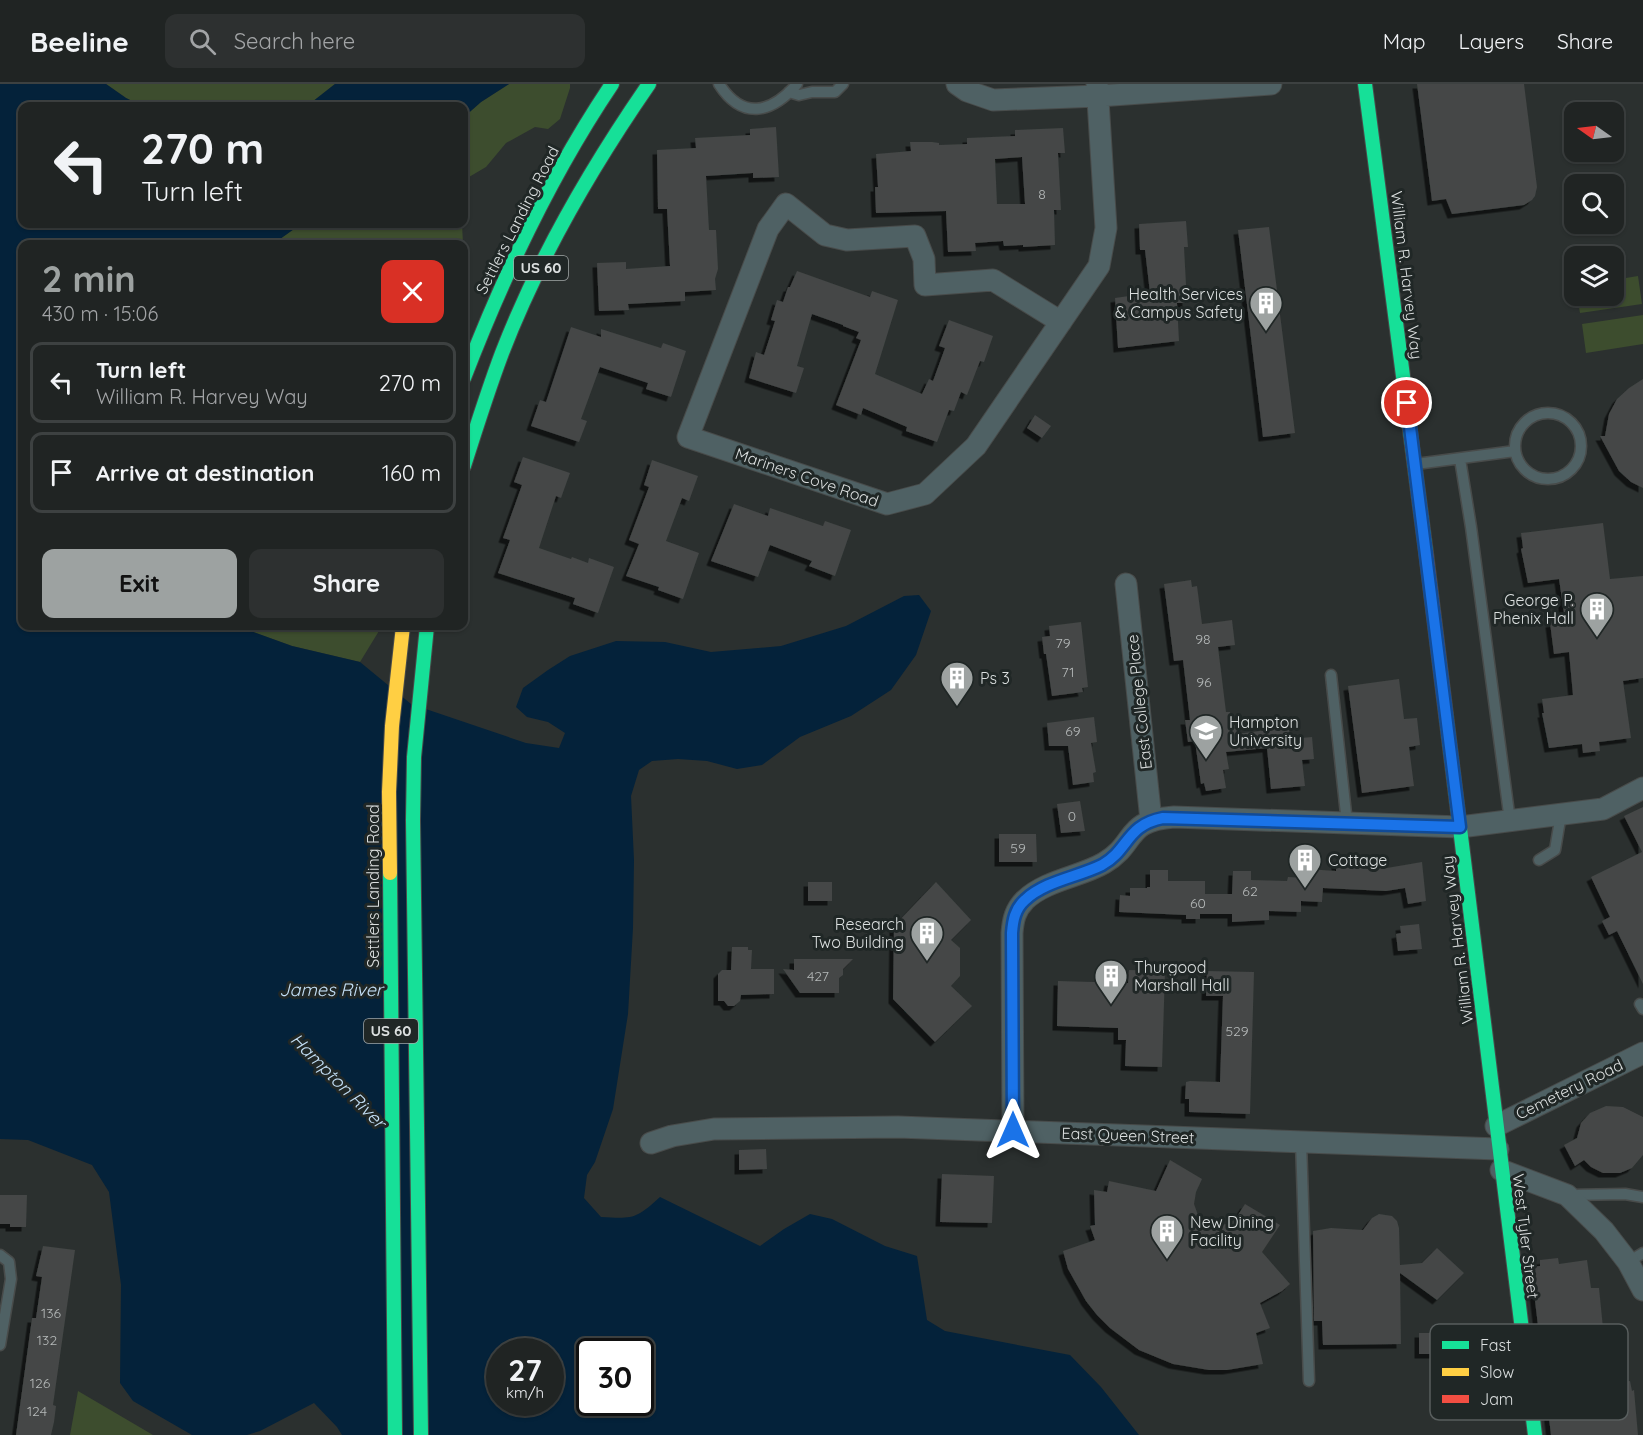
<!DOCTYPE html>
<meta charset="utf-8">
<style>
:root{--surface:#202423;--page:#2d3030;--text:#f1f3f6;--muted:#a2a4a6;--line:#3d4141;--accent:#9da2a1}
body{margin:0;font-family:Quicksand,sans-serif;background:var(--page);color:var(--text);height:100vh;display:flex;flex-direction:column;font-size:22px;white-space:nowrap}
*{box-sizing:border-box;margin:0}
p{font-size:20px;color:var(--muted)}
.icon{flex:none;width:33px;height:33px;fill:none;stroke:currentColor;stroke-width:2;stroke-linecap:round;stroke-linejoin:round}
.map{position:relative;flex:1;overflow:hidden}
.drawer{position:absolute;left:18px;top:156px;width:450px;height:390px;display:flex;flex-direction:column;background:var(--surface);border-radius:12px;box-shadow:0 2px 4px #0004,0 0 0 2px var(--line)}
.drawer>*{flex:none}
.hud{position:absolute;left:18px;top:18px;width:450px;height:126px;border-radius:12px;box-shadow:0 2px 4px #0004,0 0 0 2px var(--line);background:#202423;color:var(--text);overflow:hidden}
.needle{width:39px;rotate:284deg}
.tools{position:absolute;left:1564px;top:18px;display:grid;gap:12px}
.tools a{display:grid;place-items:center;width:60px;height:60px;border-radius:12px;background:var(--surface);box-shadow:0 2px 4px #0004,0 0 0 2px var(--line);font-size:30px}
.speed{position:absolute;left:486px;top:1254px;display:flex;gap:12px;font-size:30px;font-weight:700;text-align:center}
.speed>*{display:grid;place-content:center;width:78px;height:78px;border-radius:50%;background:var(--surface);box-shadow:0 2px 4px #0004,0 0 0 2px var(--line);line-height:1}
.speed small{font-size:15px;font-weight:400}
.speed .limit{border:3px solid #111;border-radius:9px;background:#fff;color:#111}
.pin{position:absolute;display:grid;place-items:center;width:51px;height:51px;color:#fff;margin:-26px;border:3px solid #fff;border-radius:50%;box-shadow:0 2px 6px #0007}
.me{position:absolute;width:66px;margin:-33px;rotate:0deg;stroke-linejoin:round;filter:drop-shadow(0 0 4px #0008)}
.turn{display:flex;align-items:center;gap:21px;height:126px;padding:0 24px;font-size:27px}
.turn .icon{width:78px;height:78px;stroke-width:2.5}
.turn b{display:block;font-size:42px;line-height:51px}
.round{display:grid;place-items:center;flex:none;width:63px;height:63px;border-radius:12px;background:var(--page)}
.overview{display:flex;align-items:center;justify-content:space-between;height:102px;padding:0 24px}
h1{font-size:36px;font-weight:800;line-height:45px;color:var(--accent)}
.button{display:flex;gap:12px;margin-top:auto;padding:12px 24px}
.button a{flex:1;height:69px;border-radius:12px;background:var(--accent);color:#111;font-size:24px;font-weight:800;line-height:69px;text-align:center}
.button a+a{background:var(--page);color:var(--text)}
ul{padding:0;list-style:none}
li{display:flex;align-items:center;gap:18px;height:81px;margin:0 12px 9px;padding:0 12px;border:3px solid var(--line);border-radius:12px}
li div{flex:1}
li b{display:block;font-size:22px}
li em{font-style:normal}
header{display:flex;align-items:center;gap:36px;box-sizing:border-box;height:84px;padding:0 30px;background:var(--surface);border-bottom:2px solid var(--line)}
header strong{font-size:28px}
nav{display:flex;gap:33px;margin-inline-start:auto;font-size:21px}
.search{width:420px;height:54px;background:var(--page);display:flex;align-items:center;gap:15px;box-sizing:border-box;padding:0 21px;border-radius:12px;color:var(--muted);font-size:22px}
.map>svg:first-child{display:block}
.green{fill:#3d4d2e}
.water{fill:#04223a;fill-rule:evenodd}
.building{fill:#444746;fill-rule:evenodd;filter:url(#shadow)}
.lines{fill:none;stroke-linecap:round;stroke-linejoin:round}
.lane-casing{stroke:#484b4a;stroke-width:13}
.street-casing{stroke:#484b4a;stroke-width:23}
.fast-casing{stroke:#484b4a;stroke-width:16}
.slow-casing{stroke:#484b4a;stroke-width:16}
.jam-casing{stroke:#484b4a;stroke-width:16}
.lane{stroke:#4f6164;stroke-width:10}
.street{stroke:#4f6164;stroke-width:21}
.fast{stroke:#16e098;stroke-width:14}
.slow{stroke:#ffcf43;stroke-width:14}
.jam{stroke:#f24e42;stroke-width:14}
.route-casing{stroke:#114b97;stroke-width:15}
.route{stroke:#1a73e8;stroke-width:10}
.labels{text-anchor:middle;stroke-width:6;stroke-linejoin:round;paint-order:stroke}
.number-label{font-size:14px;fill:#b5b9b9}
.shield{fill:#202726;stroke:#a3a8a8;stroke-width:1.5}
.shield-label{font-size:15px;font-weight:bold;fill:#dbdfdf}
.street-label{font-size:16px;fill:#dbdfdf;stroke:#202726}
.poi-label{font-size:16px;fill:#dbdfdf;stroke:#202726;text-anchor:start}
.water-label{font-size:18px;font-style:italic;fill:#c5e1f8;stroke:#202726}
.key{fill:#202726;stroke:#585e5e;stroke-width:1.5}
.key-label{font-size:16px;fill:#dbdfdf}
</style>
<header>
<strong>Beeline</strong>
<div class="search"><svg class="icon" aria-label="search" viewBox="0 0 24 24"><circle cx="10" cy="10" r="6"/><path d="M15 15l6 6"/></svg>Search here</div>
<nav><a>Map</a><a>Layers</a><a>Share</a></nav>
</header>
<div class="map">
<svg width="1643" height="1351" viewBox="0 0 1643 1351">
<defs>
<filter id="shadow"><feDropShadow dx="-4.5" dy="4.5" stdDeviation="0" flood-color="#0009"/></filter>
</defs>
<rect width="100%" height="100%" fill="#2b302f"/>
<path class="green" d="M106,0H335L307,22H142L126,14Z
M509,0H570V4L560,35L548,45L535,43L506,59L486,83L469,93L464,105V33L481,18Z
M301,140H462L463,160H273Z
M1638,192L1642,220L1580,229L1577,212H1614V196Z
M1643,231V260L1586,269L1582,240Z
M237,542H382L360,578L292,562Z
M78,1307L153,1351H70Z"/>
<path class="water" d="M0,0H106L126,14L142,22H22V140H301L273,160H22V542H237L292,562L360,578L411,620L526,659L559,664L565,649L548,638L527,633L516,623L523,604L548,586L570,572L616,557L665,558L711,568L781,562L846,542L904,512L919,511L931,527L916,571L891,606L851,632L800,653L762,681L737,685L707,677L678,675L652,677L639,686L631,712L634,776L633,844L628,930L613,1025L595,1078L587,1091L584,1114L601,1133C633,1135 636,1135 660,1113L760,1162L784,1145L810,1130L832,1135L885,1162L917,1172L927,1236L945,1247L1070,1271L1101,1303L1139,1351H342L337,1343L314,1319L260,1347L247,1351H192L133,1317L120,1299L121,1201L109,1108L92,1081L28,1056L0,1055ZM500,1268H550V1318H500ZM590,1268H640V1318H590Z
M335,0H509L481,18L464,33V22H307Z"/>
<path class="building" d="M1417,0H1524L1537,103L1535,112L1532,116L1524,121L1452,130L1446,115L1432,117Z
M776,43L779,93L753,94V89L706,92L709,146H716L718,185L715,195L716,206L685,208V217L628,220L629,226L599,227L597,179L626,178V185L670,182L667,125H658L657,66L696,64L695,54L750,51V45Z
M1063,44L1065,69H1058L1061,126H1054L1055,161L1023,163V161L1004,162L1003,157L975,159L976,167L948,168L946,127L876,129L875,103H878L876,70L911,67L910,58H932L939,59V61L967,60V54L1015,52V46ZM1022,73L1025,120H997L995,75Z
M1186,137L1188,163H1184L1187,219H1177L1179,257L1118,264L1115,214L1150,209L1145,166H1140L1139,140Z
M1269,143L1295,349L1263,353L1238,146Z
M797,187L870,213L872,207L898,216L875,290L922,310L929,295L933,297L945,264L939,262L949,236L993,252L984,278L980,277L967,311L961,308L954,327L949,326L937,358L906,347L907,343L863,324L861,331L836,321L861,256L856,254L859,248L843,242V241L812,230L797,282L804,284L796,309L749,294L756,268L764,271L775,237L771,236L777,216L783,218L788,203H790Z
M571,243L601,253V245L661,264L663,259L686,267L671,313L646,305L648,299L600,283L581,335L587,337L579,358L531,342L540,316L546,318Z
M1643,295V404L1631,398L1619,387L1600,352H1605L1609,330L1617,315L1629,304Z
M1035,331L1051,342L1042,354L1027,344Z
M523,373L570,389L561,414L556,412L539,464L571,475L572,473L588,479L589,474L614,483L598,529L573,520L575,514L498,489L510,456L503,454L522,401L514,398Z
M652,376L698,392L689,417L682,414L666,457L699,469L683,515L658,506L659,503L626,492L639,460L629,456L649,403L644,401Z
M734,420L768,432L770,424L823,442L825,437L851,446L835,492L809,482L812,477L770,461L758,493L711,477Z
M1603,439L1610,495L1643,492V594L1623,597L1631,654L1599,658L1600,667L1583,669L1582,660L1549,664L1542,629H1544L1542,615L1573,611L1569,568L1554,570L1550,539L1565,536L1559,495L1528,499L1521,465L1523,464L1521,449Z
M1191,496L1192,503L1197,502L1202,540L1232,536L1235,561L1218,563L1226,628H1230L1232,641H1236L1237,650L1289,643L1290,655L1312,653L1314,675L1302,676L1305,702L1271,705L1267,664L1226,668L1229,685L1223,686L1226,704L1206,707L1204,699L1201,700L1195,657L1188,658L1185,636H1190L1183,576L1174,577L1164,500Z
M1081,538L1088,603L1082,604L1083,608L1052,612L1046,570H1044L1042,553L1050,552L1049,542Z
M1399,595L1404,635L1417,634L1420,661L1409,663L1414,702L1362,709L1348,602Z
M1094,633L1097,658L1091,659L1096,688L1093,689L1094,698L1073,701L1068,662H1049L1047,639Z
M1080,717L1085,747L1061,749L1057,720Z
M1643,723V900L1617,847L1609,851L1602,837L1610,833L1591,793L1642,768L1624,732Z
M999,750H1036L1037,778H999Z
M1336,778L1381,780V785L1422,778L1426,817L1408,820L1405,804L1386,807L1323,804L1322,818L1301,817V828L1269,827V836L1232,838V830H1200V835H1186V831L1119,828L1120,811L1130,812V804H1147V803H1150V786H1168V797H1205V810H1232L1233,787H1251V796L1287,797L1288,793L1307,794V785L1336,787Z
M808,798H832V817H808Z
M936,798L971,836L951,856L960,864V892L951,902L972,922L935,958L893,915L894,842Z
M1419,840L1422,865L1398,867L1396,850L1401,849L1400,842Z
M732,863H748V866H752L751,885H774V910L741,911L740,917L734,922H728L724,917H718V890L722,886H731Z
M794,875H853L843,885V891L839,894V909H800L783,885L794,886Z
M1129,886L1165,887L1162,983L1125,982L1126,956H1118V944L1057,942L1058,897L1128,899Z
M1207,887L1254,888L1250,1030L1189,1028V1015H1185L1186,998L1190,997L1220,998L1223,912H1206Z
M1606,1022L1623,1023L1643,1033V1071L1632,1084L1620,1089H1603L1591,1083L1584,1076L1575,1082L1564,1061L1577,1054L1581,1039L1590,1029Z
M766,1065L767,1085L739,1086V1066Z
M1170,1076L1202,1095L1196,1108L1194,1120L1198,1131L1207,1139L1218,1142L1230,1139L1236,1134L1245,1120L1280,1141L1262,1168L1290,1200L1282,1207L1260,1219L1270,1244L1256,1249L1263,1280L1227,1286H1209L1173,1280L1139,1266L1110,1244L1097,1231L1086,1217L1068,1185L1063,1167L1095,1156L1090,1142L1095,1141L1094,1106L1107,1108L1109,1097L1156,1107Z
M942,1090L994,1092L992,1139L940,1138Z
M0,1111H27L26,1143H10V1140H0Z
M1379,1130L1392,1132L1397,1137L1399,1144L1400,1181L1422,1179L1437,1164L1464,1189L1437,1216L1400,1189L1401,1260L1323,1261L1322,1237H1314L1313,1147L1331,1144L1363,1146L1372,1134Z
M43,1162L75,1166L53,1321L56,1322L54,1338L51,1351H16L32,1234H36L42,1193L36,1192Z
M1558,1174L1559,1180L1587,1176L1591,1204H1599L1605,1264L1598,1265L1603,1301L1630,1297L1632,1307L1634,1306L1638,1351H1551L1531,1183L1540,1182V1176Z
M1419,1249H1455V1257H1502L1504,1308L1472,1311V1309H1464L1463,1282H1454L1453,1270H1419Z"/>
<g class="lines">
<defs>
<path id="lane" d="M719,0C742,36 771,30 797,0
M789,8L799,11L812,8H835L843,0
M1515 362a33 33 0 1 1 66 0a33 33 0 1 1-66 0Z
M1460,375L1471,443L1510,737
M1416,380L1515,367
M1331,591L1347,739
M1539,776L1555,766L1561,730
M1640,920L1643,925
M1301,1058L1309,1297
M1570,1111L1625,1110L1643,1113
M0,1171L9,1178L11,1195L0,1261
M1628,1178L1643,1169"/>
<path id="street" d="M957,0L967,7L993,16L1098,12L1271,0
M1061,238L993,196L925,201L924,175L915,152L847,156L825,151L786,120L768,145L688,353L887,420L925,410L976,362L1099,182L1106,144L1097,0
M1126,500L1151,736
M1496,1042L1643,969
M1013,1046L1012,849C1013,836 1015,826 1025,816C1046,796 1080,793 1104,779C1138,759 1123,737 1174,733L1460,743L1603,725L1643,704
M651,1059L672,1052L714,1045L898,1043L1498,1065
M1501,1086L1567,1111L1604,1147L1628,1178L1643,1206"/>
<path id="fast" d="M1365,0L1426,469
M464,294C504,190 550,92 612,0
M464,382C476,344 488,306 502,269C539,173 591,84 649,0
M1446,631L1535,1351
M390,789L395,1351
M421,1351L413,736L414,673L427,542"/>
<path id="slow" d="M390,789L389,708L392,642L403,542"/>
<path id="jam" d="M1426,469L1446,631"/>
</defs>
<use href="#lane" class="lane-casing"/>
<use href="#street" class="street-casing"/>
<use href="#fast" class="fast-casing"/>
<use href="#slow" class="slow-casing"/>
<use href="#jam" class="jam-casing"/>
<use href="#lane" class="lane"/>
<use href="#street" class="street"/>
<use href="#fast" class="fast"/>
<use href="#slow" class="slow"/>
<use href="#jam" class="jam"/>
</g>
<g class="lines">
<defs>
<path id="route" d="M1013,1046L1012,849C1013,836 1015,825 1025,816C1045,797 1078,793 1102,781C1129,766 1126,741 1163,734L1460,743L1407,319"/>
</defs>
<use href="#route" class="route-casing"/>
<use href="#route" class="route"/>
</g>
<defs>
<symbol id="building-pin" viewBox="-11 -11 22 30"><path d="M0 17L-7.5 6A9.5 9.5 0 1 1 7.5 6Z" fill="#9da2a1" stroke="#202726"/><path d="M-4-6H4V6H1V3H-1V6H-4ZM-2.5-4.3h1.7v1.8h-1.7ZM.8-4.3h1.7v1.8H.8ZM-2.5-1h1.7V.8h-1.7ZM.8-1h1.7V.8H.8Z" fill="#fff"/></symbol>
<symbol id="university-pin" viewBox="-11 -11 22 30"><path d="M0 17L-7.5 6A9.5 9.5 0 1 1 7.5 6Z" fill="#9da2a1" stroke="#202726"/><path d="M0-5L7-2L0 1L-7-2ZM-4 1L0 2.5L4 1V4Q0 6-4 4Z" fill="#fff"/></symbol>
</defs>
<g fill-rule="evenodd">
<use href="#building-pin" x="1247" y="200" width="38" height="52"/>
<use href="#building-pin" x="1578" y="506" width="38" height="52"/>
<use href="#building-pin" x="938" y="575" width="38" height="52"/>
<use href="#university-pin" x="1187" y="628" width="38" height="52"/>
<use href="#building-pin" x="1286" y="757" width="38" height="52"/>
<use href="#building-pin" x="908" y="830" width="38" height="52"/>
<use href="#building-pin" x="1092" y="873" width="38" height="52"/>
<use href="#building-pin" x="1148" y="1128" width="38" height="52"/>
</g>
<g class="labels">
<g class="number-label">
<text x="1042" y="115">8</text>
<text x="1203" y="560">98</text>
<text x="1063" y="564">79</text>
<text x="1068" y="593">71</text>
<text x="1204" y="603">96</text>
<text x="1073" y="652">69</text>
<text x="1072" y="737">0</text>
<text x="1018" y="769">59</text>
<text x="1250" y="812">62</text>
<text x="1198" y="824">60</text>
<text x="818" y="897">427</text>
<text x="1237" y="952">529</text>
<text x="51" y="1234">136</text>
<text x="47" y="1261">132</text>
<text x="40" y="1304">126</text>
<text x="37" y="1332">124</text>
</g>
<g class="shield">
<rect x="514" y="172" width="54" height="24" rx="4.5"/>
<rect x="364" y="935" width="54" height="24" rx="4.5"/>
</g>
<g class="shield-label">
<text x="541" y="189">US 60</text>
<text x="391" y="952">US 60</text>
</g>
<g class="street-label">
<text transform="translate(517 136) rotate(-63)" y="6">Settlers Landing Road</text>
<text transform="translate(1407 191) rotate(83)" y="6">William R. Harvey Way</text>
<text transform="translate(807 393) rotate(19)" y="6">Mariners Cove Road</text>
<text transform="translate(1139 618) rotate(-96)" y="6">East College Place</text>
<text transform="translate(373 802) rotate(-90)" y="6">Settlers Landing Road</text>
<text transform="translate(1457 856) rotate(-97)" y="6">William R. Harvey Way</text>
<text transform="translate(1569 1005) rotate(-26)" y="6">Cemetery Road</text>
<text transform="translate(1128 1051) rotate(2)" y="6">East Queen Street</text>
<text transform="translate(1526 1152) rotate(83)" y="6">West Tyler Street</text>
</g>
<g class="poi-label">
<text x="1243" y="216" text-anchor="end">Health Services<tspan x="1243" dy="18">&amp; Campus Safety</tspan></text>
<text x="1574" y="522" text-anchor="end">George P.<tspan x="1574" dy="18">Phenix Hall</tspan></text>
<text x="980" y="600">Ps 3</text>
<text x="1229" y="644">Hampton<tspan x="1229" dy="18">University</tspan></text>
<text x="1328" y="782">Cottage</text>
<text x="904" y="846" text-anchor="end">Research<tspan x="904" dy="18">Two Building</tspan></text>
<text x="1134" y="889">Thurgood<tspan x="1134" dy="18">Marshall Hall</tspan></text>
<text x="1190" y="1144">New Dining<tspan x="1190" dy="18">Facility</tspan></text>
</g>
<g class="water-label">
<text x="331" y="912">James River</text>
<text transform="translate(338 997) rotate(45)" y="6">Hampton River</text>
</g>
</g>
<rect x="1430" y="1240" width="198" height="96" rx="9" class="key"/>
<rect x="1442" y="1257" width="27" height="8" fill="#16e098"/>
<rect x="1442" y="1284" width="27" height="8" fill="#ffcf43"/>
<rect x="1442" y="1311" width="27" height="8" fill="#f24e42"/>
<g class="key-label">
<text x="1480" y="1267">Fast</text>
<text x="1480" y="1294">Slow</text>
<text x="1480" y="1321">Jam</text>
</g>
</svg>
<div class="tools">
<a><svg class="needle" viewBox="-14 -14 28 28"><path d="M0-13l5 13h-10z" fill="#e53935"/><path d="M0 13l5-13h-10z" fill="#a2a4a6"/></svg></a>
<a><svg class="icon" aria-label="search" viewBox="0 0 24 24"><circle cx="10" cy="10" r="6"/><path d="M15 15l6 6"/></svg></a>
<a><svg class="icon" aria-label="layers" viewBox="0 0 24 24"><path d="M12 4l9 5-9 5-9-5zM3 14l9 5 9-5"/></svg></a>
</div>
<div class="speed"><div>27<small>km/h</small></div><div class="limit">30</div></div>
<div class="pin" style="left:1407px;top:319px;background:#d93025"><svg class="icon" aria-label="arrive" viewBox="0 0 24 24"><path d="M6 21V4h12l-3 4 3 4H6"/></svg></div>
<svg class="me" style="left:1013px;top:1046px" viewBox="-20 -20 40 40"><path d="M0-17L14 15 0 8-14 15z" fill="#1a73e8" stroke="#fff" stroke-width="4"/></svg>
<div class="hud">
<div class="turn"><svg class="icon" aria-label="left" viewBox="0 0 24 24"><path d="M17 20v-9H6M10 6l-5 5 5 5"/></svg><div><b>270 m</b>Turn left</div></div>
</div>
<section class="drawer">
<div class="overview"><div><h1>2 min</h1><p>430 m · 15:06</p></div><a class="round" style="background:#d93025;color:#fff"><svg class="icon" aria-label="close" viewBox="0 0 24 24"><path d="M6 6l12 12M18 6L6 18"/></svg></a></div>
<ul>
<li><svg class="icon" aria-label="left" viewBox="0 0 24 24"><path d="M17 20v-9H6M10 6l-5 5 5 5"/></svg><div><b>Turn left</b><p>William R. Harvey Way</p></div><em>270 m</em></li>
<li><svg class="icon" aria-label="arrive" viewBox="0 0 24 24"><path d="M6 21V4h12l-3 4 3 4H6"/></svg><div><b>Arrive at destination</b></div><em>160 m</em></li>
</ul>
<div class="button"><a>Exit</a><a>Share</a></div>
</section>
</div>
